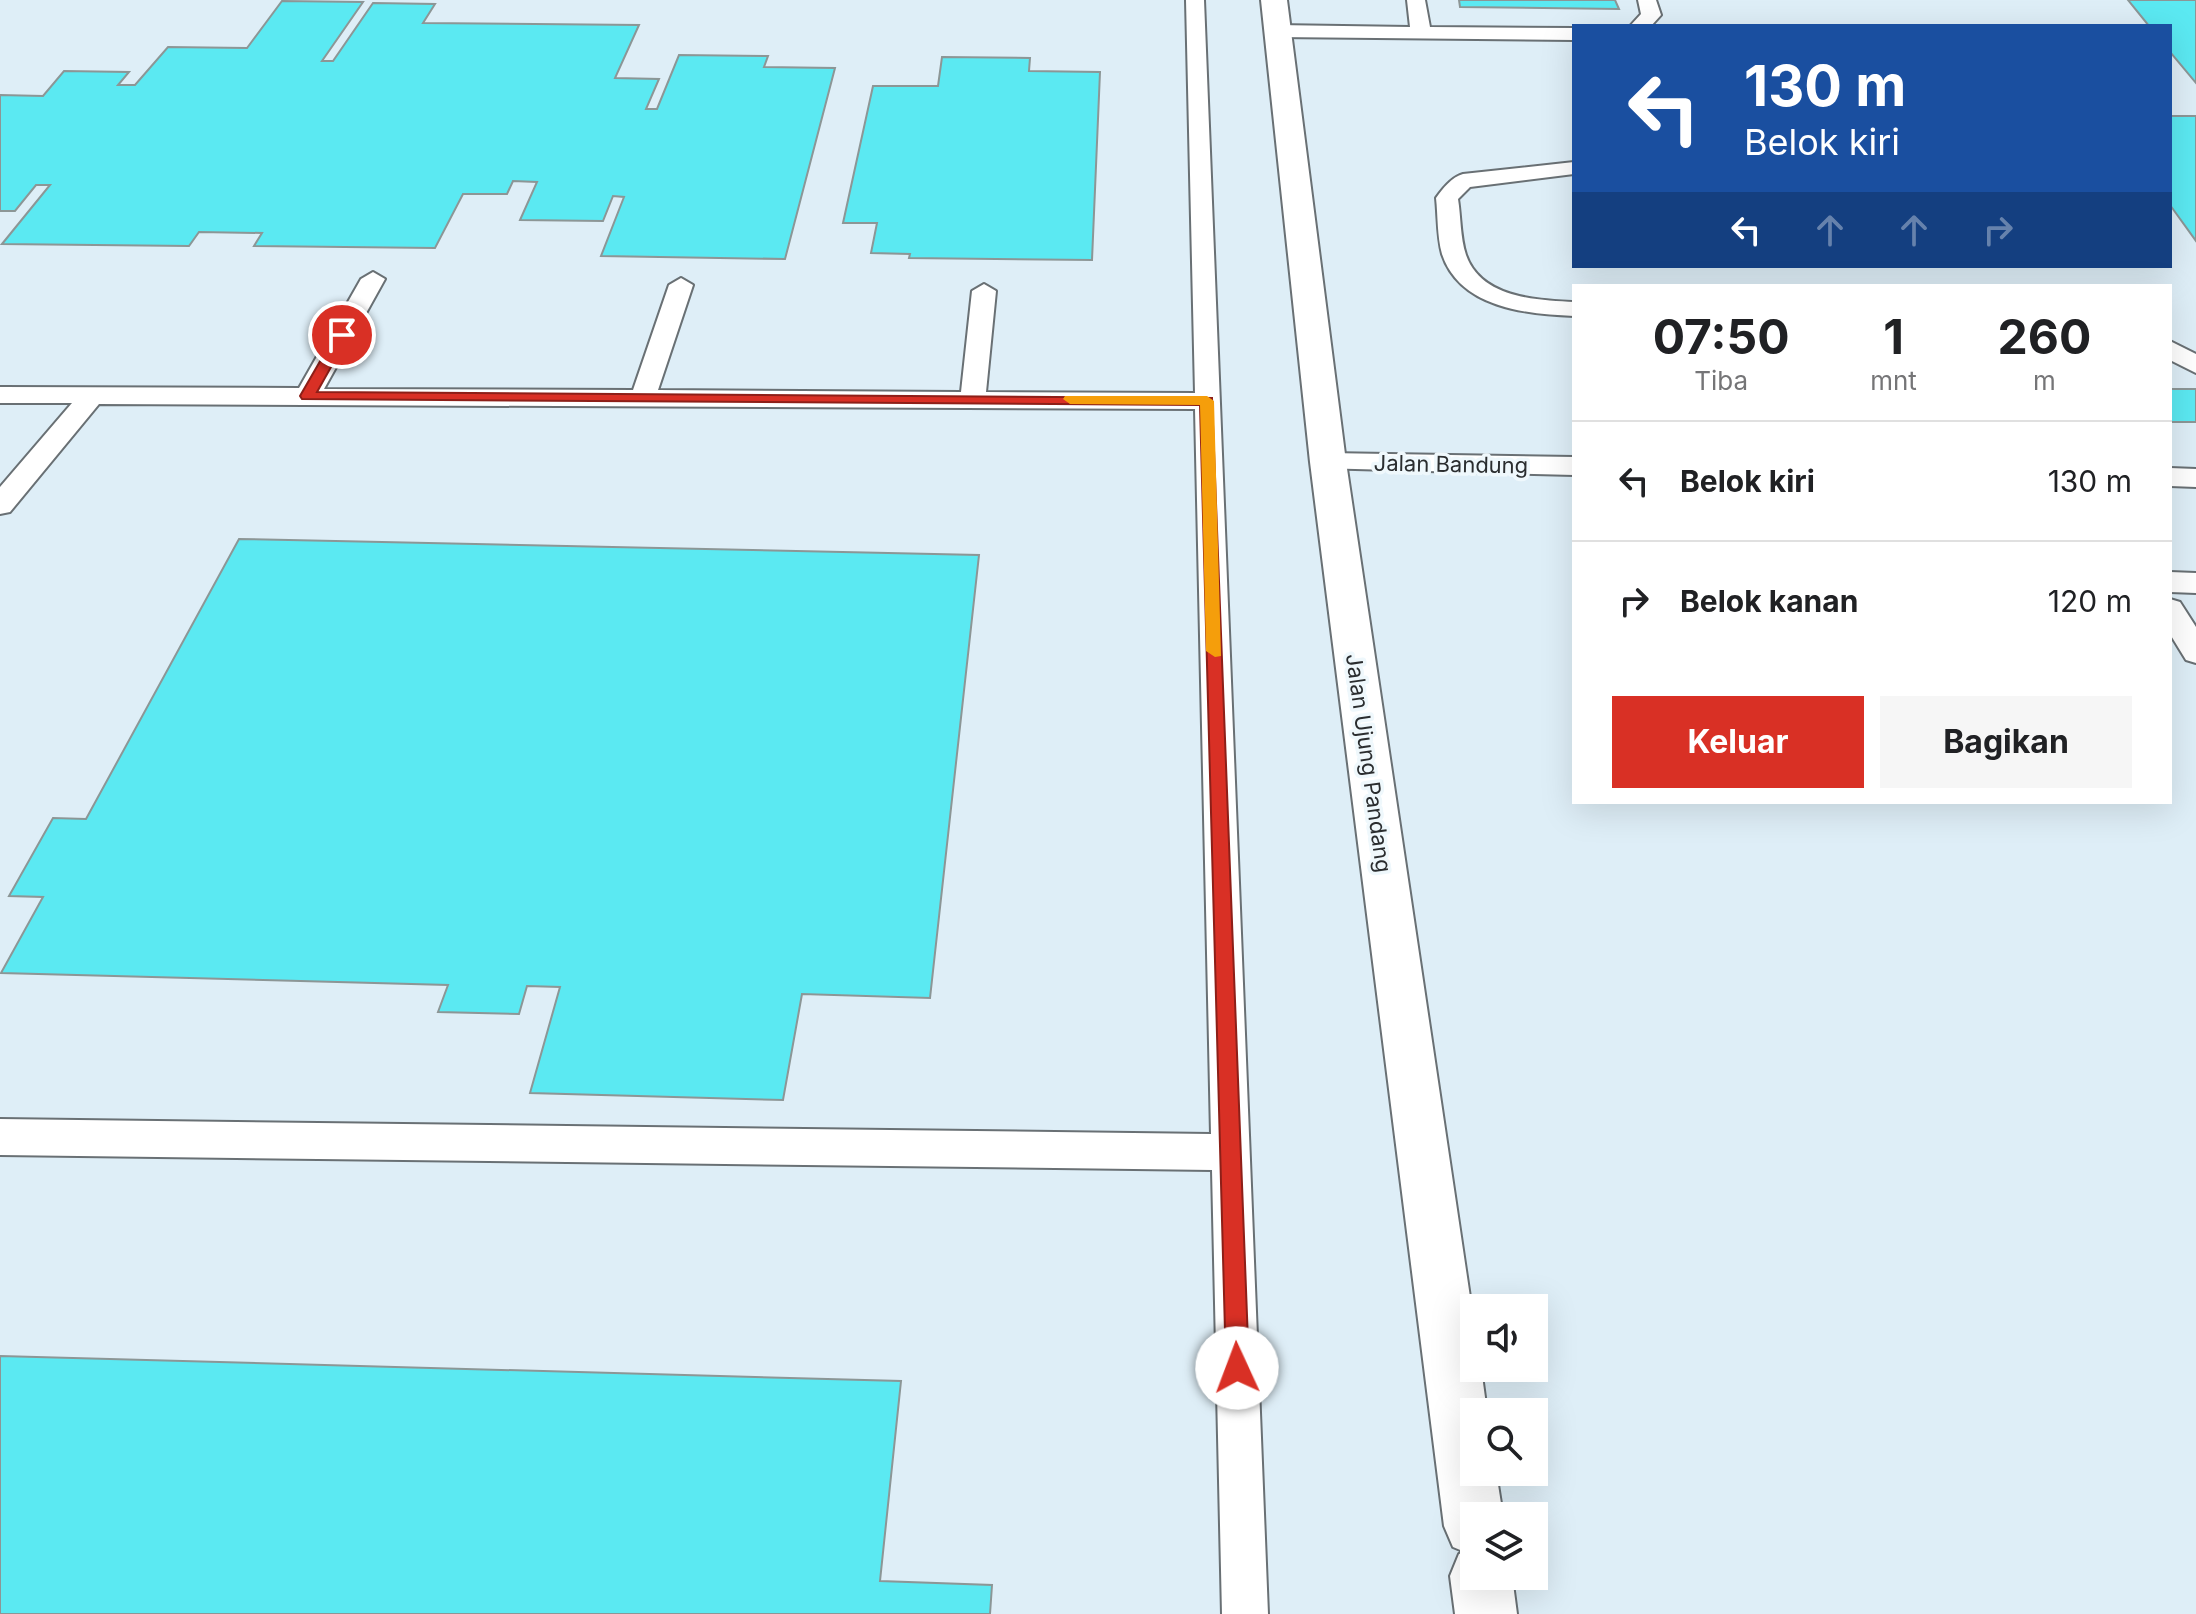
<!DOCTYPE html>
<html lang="id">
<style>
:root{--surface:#fff;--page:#f6f6f6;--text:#202124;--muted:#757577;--line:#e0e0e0;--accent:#d93025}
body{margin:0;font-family:Inter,sans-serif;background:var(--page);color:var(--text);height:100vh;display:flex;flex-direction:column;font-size:30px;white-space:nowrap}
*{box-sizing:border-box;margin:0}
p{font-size:26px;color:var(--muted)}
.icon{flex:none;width:44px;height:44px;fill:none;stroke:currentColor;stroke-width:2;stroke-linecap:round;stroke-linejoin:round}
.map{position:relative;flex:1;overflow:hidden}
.panel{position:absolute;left:1572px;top:284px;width:600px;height:520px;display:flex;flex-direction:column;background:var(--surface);border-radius:0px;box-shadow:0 8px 32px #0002}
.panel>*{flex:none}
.banner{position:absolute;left:1572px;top:24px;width:600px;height:244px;border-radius:0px;box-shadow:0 8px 32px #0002;background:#1a4fa0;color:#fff;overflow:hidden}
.controls{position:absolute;left:1460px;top:1294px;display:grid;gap:16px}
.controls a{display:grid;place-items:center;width:88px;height:88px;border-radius:0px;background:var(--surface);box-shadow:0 8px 32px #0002;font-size:40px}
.pin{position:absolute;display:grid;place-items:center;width:68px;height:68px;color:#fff;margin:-34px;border:4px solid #fff;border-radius:50%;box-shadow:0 2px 8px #0007}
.me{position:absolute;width:88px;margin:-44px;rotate:358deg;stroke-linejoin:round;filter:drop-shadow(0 0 6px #0008)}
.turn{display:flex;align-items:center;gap:28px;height:168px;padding:0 40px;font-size:36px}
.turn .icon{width:104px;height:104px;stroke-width:2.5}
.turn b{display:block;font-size:56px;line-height:68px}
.lanes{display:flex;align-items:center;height:76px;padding:0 40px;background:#0003;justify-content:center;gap:40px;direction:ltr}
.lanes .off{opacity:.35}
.eta{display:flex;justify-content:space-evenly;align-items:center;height:136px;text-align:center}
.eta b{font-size:48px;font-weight:700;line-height:56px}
.primary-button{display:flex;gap:16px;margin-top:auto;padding:16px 40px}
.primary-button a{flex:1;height:92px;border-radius:0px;background:var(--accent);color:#fff;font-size:32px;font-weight:700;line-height:92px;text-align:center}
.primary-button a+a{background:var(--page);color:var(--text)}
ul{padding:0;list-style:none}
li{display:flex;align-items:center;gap:24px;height:120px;padding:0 40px;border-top:2px solid var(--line)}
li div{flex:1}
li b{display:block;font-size:30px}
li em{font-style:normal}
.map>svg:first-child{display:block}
.built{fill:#deeef7;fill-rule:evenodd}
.building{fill:#5be9f2;stroke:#8c9696;stroke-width:2}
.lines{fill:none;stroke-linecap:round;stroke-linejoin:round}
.service-casing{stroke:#697074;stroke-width:4}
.minor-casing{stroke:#697074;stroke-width:4}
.service{fill:#fff;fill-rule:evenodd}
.minor{fill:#fff;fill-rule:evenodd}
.route{fill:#d93025;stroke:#8d1f18;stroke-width:2}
.slow{fill:#f59e0b}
.labels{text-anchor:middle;stroke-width:7;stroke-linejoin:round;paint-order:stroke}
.street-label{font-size:22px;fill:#2a2d2f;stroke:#eff8fc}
</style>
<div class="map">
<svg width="2196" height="1614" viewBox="0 0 2196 1614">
<rect width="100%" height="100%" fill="#eff8fc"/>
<path class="built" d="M0,0H2196V1614H0ZM1574,26H2170V266H1574ZM1574,286H2170V802H1574ZM1474,1308H1534V1368H1474ZM1474,1412H1534V1472H1474ZM1474,1516H1534V1576H1474Z"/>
<path class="building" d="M1459,0H1615L1619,9L1460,7Z
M2128,0H2196V83L2170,52V26H2149Z
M282,1L363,2L322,61H333L373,3L435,4L423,23L639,25L615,78L659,79L646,109H657L679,55L768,56L764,67L835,68L785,259L601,256L624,197L613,196L603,221L520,220L537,182L513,181L507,194H463L435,248L254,246L262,233L199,232L189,246L2,244L50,185H36L15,211H0V95L43,96L64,71L129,72L118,85H135L168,47L247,48Z
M942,57L1030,58L1029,71L1100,72L1092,260L909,258L910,254L871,253L877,223H843L873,86H938Z
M2170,116H2196V241L2170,205Z
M2170,389H2196V422H2170Z
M239,539L979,555L930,998L802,994L783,1100L530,1093L560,987L527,986L519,1014L438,1012L448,985L1,973L43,897L9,896L53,818L86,819Z
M0,1356L901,1381L880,1581L992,1585L990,1614H0Z"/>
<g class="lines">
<defs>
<path id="service" d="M1186,0H1204L1268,1614H1222L1212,1170L0,1155V1119L1211,1134L1195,409L99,404L10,512L0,514V487L72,403H0V387L299,388L361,279L373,272L385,279L324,389L633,390L669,285L681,278L693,285L658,390L961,392L972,291L984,284L996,291L986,392L1195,393Z
M1407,0H1425L1430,27L1574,28V40L1276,37L1266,31L1276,25L1410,27Z
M1638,0H1656L1661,15L1651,26H1630L1641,14Z
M1574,162V174L1470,187L1458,199C1461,217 1460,237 1466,255C1481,298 1536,300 1574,302V316C1526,314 1460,308 1442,254C1437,236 1438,216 1436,198C1443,188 1452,177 1463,174Z
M2170,341L2196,354V373L2170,360Z
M1328,453L1574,457V475L1319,468L1315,462L1319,456Z
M2170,468L2196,469V487L2170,486Z
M2170,572L2196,573V593L2170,592Z
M2170,599L2180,602L2196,627V663L2186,660L2170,634Z"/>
<path id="minor" d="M1261,0H1287L1346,462L1474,1324V1368H1481L1487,1412H1474V1472H1496L1503,1516H1474V1576H1512L1517,1614H1455L1450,1576L1459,1554L1465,1552L1453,1547L1444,1526L1310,462Z"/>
</defs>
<use href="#service" class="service-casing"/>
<use href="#minor" class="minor-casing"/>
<use href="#service" class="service"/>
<use href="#minor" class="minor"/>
</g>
<path class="route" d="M337,332L349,335L317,392L1212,398L1249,1368L1246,1376L1237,1379L1229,1376L1226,1368L1200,405L302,399L300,396Z"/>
<path class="slow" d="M1065,396H1207L1214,401L1221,656L1215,657L1206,651L1200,405L1070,404L1063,399Z"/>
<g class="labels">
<g class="street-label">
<text transform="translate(1451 464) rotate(1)" y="8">Jalan Bandung</text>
<text transform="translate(1369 763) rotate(82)" y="8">Jalan Ujung Pandang</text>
</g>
</g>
</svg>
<div class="controls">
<a><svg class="icon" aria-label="sound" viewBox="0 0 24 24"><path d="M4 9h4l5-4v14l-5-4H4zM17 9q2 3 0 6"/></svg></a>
<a><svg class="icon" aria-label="search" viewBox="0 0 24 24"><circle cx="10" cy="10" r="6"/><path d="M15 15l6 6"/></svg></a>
<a><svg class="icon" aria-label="layers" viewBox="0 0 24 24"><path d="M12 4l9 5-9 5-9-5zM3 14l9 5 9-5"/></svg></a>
</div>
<div class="pin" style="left:342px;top:335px;background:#d93025"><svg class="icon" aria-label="arrive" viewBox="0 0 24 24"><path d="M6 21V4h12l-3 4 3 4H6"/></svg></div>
<svg class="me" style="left:1237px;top:1368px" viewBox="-20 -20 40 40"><circle r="19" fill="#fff"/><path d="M0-13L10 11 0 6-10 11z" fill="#d93025"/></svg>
<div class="banner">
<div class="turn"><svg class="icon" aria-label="left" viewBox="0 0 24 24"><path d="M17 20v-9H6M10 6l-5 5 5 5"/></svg><div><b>130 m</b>Belok kiri</div></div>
<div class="lanes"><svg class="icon" aria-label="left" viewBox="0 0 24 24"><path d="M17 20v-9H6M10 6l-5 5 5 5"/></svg><svg class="icon off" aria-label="ahead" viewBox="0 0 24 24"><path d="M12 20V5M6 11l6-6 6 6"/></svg><svg class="icon off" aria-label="ahead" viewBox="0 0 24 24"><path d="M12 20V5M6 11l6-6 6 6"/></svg><svg class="icon off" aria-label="right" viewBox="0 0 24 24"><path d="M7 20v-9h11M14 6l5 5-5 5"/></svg></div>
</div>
<section class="panel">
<div class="eta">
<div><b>07:50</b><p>Tiba</p></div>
<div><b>1</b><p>mnt</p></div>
<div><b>260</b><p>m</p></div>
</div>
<ul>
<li><svg class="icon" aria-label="left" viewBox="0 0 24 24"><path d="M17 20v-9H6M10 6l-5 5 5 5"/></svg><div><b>Belok kiri</b></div><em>130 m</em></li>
<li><svg class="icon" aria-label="right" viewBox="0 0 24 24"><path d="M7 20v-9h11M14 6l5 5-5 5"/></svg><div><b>Belok kanan</b></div><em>120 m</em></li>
</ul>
<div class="primary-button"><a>Keluar</a><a>Bagikan</a></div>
</section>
</div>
